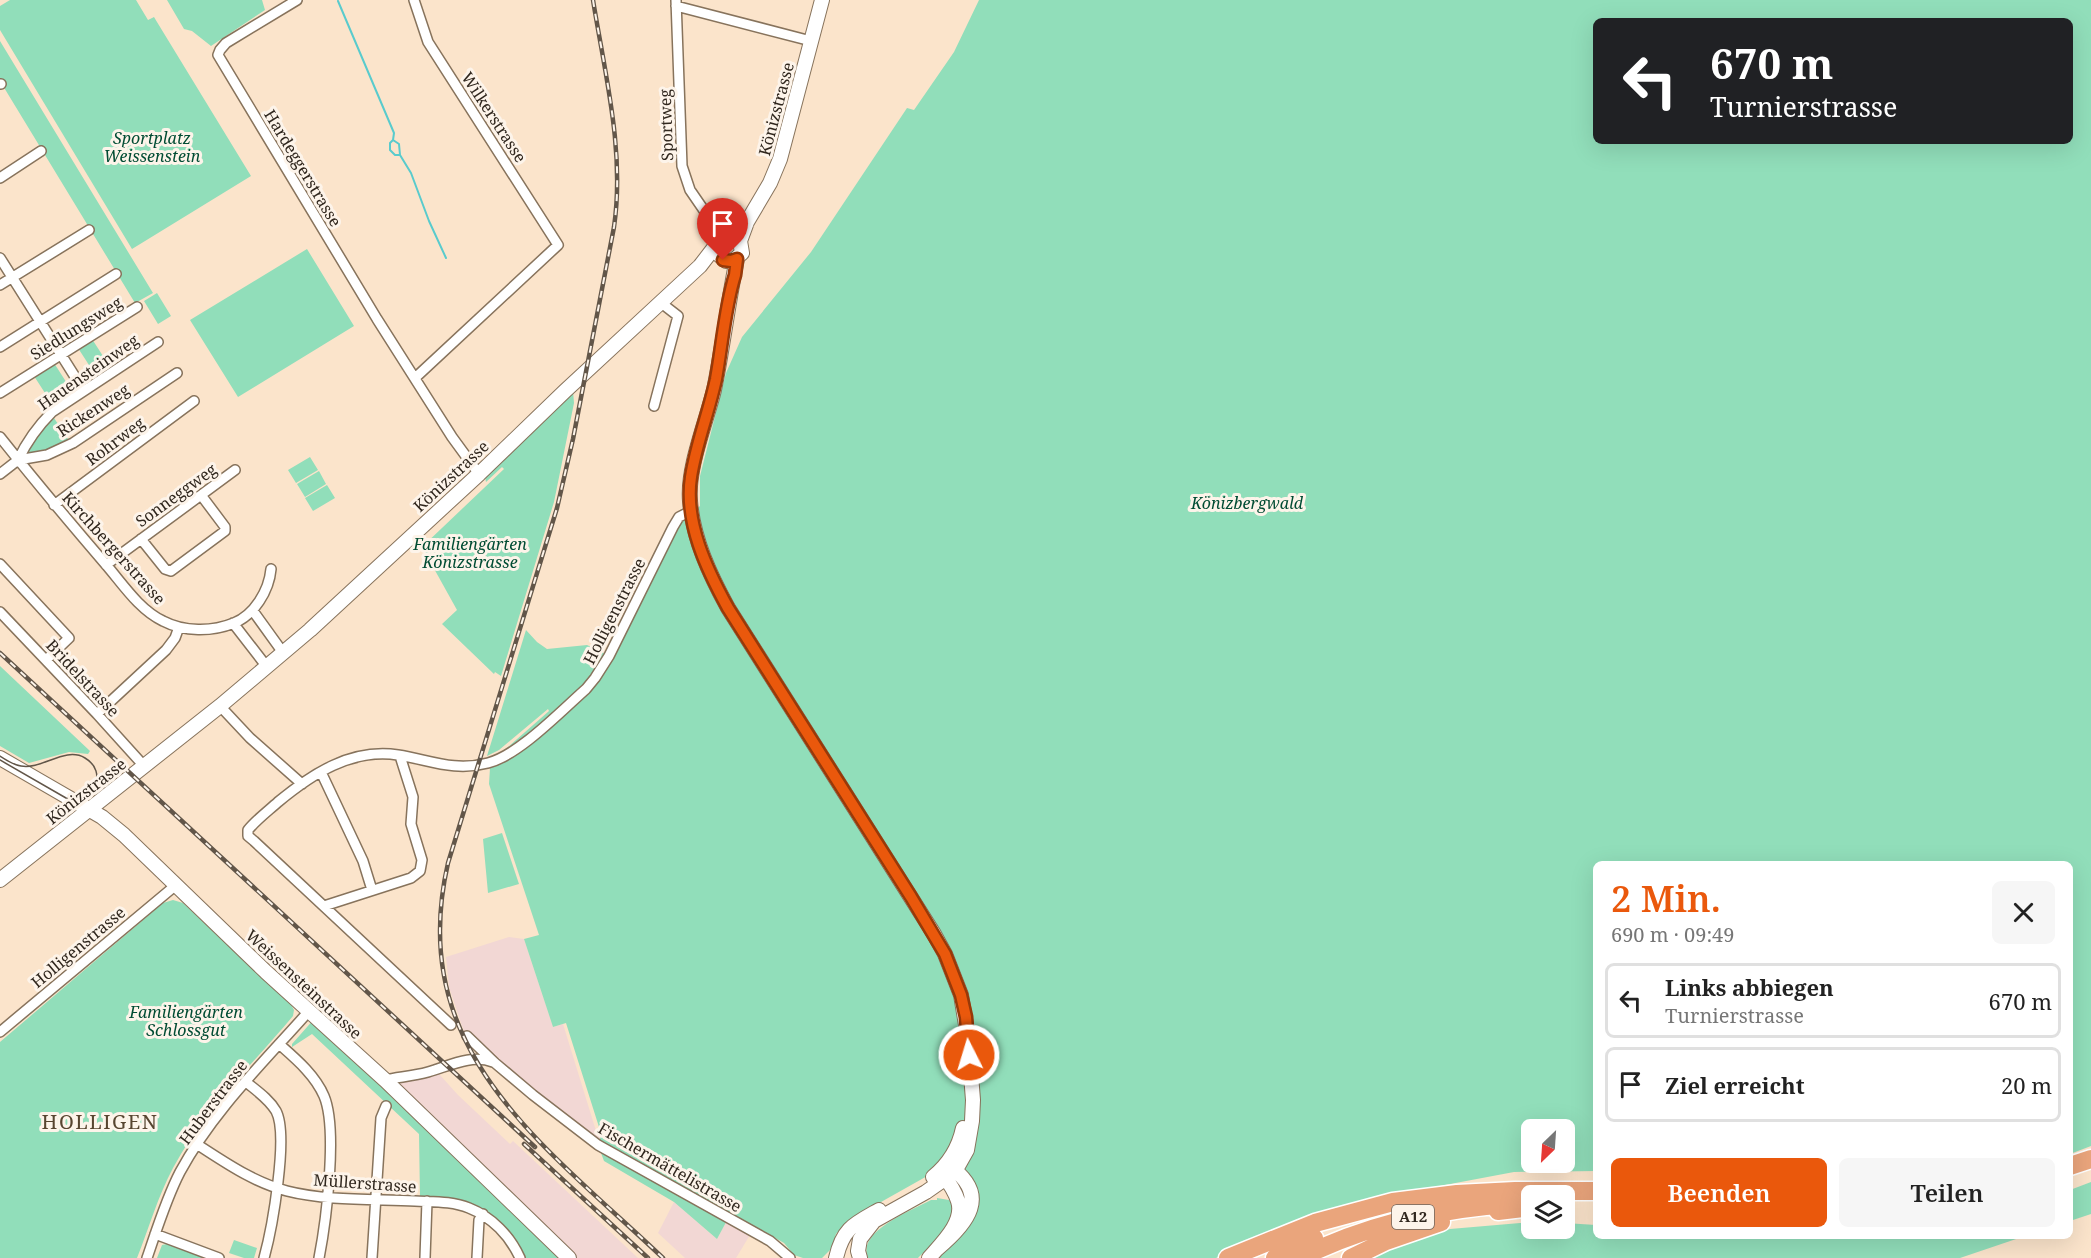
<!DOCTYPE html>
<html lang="de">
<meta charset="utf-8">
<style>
:root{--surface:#fff;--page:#f6f6f6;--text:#222;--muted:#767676;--line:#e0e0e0;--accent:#ea580c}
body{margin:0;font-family:"Noto Serif",serif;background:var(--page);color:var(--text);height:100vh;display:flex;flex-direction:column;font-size:22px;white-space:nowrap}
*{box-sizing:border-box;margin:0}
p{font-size:20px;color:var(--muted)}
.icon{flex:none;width:33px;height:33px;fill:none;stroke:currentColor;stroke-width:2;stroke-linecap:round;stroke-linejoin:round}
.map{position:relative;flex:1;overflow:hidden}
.side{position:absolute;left:1593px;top:861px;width:480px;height:378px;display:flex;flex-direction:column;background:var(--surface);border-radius:9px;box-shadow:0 6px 24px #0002}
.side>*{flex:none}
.guide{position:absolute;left:1593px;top:18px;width:480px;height:126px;border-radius:9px;box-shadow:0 6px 24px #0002;background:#202124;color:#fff;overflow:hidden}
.needle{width:39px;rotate:205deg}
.tools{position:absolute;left:1521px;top:1119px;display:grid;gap:12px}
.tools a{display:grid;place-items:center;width:54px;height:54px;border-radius:9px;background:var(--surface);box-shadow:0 6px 24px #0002;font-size:30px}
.pin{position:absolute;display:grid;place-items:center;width:51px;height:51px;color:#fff;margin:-62px -26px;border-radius:50% 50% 50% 0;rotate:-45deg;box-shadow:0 0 6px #0007}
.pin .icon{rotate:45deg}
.me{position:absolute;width:66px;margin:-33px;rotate:355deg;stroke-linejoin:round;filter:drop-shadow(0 0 4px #0008)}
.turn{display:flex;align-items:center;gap:21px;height:126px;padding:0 18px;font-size:27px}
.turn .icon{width:78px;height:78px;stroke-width:2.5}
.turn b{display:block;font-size:42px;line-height:51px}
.round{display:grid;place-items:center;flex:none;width:63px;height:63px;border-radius:9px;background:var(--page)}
.overview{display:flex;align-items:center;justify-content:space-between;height:102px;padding:0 18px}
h1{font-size:36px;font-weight:600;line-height:45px;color:var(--accent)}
.cta{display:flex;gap:12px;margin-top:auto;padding:12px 18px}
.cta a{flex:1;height:69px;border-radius:9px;background:var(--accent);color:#fff;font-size:24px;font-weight:600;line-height:69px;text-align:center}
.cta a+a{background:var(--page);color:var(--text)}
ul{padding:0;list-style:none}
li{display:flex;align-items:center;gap:18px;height:75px;margin:0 12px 9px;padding:0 6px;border:3px solid var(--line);border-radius:9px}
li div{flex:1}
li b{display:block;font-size:22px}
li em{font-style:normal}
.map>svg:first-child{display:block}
.commercial{fill:#f2d7d4}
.green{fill:#91deba;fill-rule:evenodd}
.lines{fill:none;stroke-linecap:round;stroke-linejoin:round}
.stream{stroke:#59cbcd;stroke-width:2}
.minor-casing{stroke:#87735c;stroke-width:12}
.secondary-casing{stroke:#87735c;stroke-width:16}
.motorway-casing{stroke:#fff;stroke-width:21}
.minor{stroke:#fff;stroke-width:9}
.secondary{stroke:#fff;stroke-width:14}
.motorway{stroke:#eaa57c;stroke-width:18}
.tram{stroke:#625649;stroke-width:1.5}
.rail-casing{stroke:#625649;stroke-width:4.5}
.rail{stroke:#fdf4ea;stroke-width:2;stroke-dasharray:7;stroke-linecap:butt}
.route-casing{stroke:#983908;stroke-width:15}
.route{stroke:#ea580c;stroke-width:10}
.labels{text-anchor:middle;stroke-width:6;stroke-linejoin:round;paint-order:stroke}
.shield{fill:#fdf4ea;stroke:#6e645b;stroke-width:1.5}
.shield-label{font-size:15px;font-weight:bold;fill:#30271e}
.street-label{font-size:16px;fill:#30271e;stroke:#fdf4ea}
.park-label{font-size:16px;font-style:italic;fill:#004c33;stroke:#fdf4ea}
.quarter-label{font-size:20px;letter-spacing:1.5px;fill:#574530;stroke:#fdf4ea}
</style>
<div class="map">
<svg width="2091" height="1258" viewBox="0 0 2091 1258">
<rect width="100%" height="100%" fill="#fbe4cb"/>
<path class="commercial" d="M509,937L524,939L553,1027L563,1024L597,1134L601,1139L598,1145L467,1036L462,1026L449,987L446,957Z
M437,1069L440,1075L458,1095L510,1144L513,1141L638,1258H569L385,1081Z
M674,1202L717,1239L726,1222L750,1235L736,1258H685L658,1233Z"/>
<path class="green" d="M10,0H136L148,20L154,17L157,22L251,176L132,249L0,30V6Z
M167,0H262L265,10L211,46L192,31L184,29Z
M979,0H2091V1146L2070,1154V864H1596V1171L1514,1172L1413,1191L1246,1243L1216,1258H939L972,1221L974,1211L971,1179L929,1175L849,1220L836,1234L832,1248L822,1258H803L794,1255L784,1243L731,1213L717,1239L674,1202L604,1161L598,1145L602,1132L599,1127L566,1023L553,1027L524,939L539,935L489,784L490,768L599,680L610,664L677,526L700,506V476L726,373L742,337L811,252L907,108L914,110L954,52ZM1596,21H2070V141H1596ZM1532,1130H1564V1162H1532Z
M0,41L153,293L137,302L135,303L0,81Z
M307,249L354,326L238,397L190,320Z
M157,293L171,316L158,324L144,301Z
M92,339L112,370L98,379L78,348Z
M54,363L70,388L62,393L66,399L54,407L34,376Z
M573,391L574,403L554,502L501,676L495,672L494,674L442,624L457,610L422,547L504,469L502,467L486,482L485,477Z
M52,415L70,442L59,448L33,454L29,452L28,445Z
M310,457L318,470L296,483L288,470Z
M319,471L326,484L305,497L297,484Z
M327,485L335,498L313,511L305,498Z
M526,630L537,642L547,649L587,645L606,654L587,682L516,745L508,750L507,748L549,711L548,709L499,750L487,756Z
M0,666L90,751L88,754L69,752L29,763L0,746Z
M502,833L519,884L488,893L483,839Z
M173,900L183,903L290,1003L294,1010L293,1016C252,1065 204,1110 173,1168C158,1196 149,1228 137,1258H0V1042L163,903Z
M315,1018L569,1258H524L496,1220L420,1198L419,1134L312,1034L292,1047V1044Z
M2091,1182V1214L2070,1221V1190Z
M937,1198L949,1200C964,1218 930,1245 918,1258H868C856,1231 913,1210 931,1200H937Z
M1531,1222L1532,1228H1564L1565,1223L1596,1225V1236H2025L1960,1258H1371L1386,1250L1450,1229Z
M234,1240L257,1248L254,1258H244L229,1253Z
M167,1244L172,1245L209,1258H157L162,1245Z"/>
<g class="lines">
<path class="stream" d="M338,1L394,133L393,140L399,144L400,155L411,173L429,221L446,258
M393,140L390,143V150L395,155H400"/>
<defs>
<path id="minor" d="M297,0L226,43L220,50L218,55L377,319L452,437L479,474
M414,0L428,42L558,245L415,378
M676,0L682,166L690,190L723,238
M676,6L811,41
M0,84H1
M0,178L41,151
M0,258L84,391
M0,285L89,230
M0,347L116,274
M0,393L137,307
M654,406L678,316L660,302
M0,437C35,481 71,524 108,567C124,586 140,610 163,621C184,632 212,632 234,623C254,615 269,591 271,569
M18,460C27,441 37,427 52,412L158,342
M0,474L18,460L47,455L73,443L177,373
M54,505L194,401
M141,539L165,569L171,571L225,531V527L201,495
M0,564L69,638L46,660
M106,565L235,470
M253,611L284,654
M0,612L97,714L144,766
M233,623L267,667
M220,706L250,738L302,784
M97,714L166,650L175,638L179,627
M321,772L363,861L372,890
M324,906L411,878L420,871L422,860L411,824L413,797L400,756
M451,1025L254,841L248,836V830C256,820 268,811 278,802C312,774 351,748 398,755C430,760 454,772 488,763C519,755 561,711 586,689L595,678L609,656L673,527L679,517L691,511
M0,1032L176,885
M467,1036L495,1063L533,1095L598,1145L770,1241L790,1258
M279,1044C296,1059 315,1075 324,1096C338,1129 326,1222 319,1258
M385,1080C399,1077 414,1076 428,1072C449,1066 471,1054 493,1062
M246,1082C257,1091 269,1099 276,1111C289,1135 272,1229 264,1258
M198,1145C226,1163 253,1182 287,1191C326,1201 374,1199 415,1201C433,1202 452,1201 469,1208C492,1217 510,1236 520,1258
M155,1234L219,1258
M147,1258C157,1229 166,1199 180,1172C213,1111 263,1063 309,1011
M372,1258L381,1118L386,1106
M425,1258L427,1201
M477,1258L479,1220L483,1214"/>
<path id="secondary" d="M717,246L719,255L726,261L734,260L742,253L740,241L747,222L770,183L780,159L822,0
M737,259C728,302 723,346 714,390C706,423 687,468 690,501C693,539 710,575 728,608L934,934L945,954L961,995L968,1037L973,1100L972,1121L967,1150L958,1166L946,1178L926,1192L874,1221L860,1239L858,1251L860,1258
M0,758L102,817L124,835L266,972L385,1080L569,1258
M0,880L220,706L310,630L479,474L565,391L700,266L720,240L731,236L747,222
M933,1177C949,1164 959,1147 963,1128
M937,1249C967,1224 992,1195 948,1165
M836,1258C843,1228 854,1224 879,1210
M929,1258C941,1244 965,1222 958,1201C955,1191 948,1181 942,1173"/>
<path id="motorway" d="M2070,1166L2091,1159
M1498,1211L1532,1207
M1228,1258L1315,1223L1393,1202L1457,1194L1515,1191H1596
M1275,1258L1314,1238
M1300,1258C1366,1225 1436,1209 1509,1204
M1351,1258L1386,1241L1441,1222"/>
</defs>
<use href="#minor" class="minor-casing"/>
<use href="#secondary" class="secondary-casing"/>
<use href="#motorway" class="motorway-casing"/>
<use href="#minor" class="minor"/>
<use href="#secondary" class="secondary"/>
<use href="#motorway" class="motorway"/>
<path class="tram" d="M0,756C6,760 14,765 21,766C42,770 65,746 85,758C109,772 93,803 66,798L0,760"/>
<defs>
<path id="rail" d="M593,0C605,75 625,151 614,227L573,439L557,508L448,863C405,1051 543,1144 663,1258
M0,653L535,1147
M524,1144L648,1258"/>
</defs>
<use href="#rail" class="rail-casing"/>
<use href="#rail" class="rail"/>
</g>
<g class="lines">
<defs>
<path id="route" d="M723,260L731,261L737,259L735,275C725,306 722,346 716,379C709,412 696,444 691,477C684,522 707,570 728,608L911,897L945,954L961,995L966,1017L969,1055"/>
</defs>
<use href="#route" class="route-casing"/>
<use href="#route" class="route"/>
</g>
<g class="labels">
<rect class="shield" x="1392" y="1205" width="42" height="24" rx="4.5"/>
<g class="shield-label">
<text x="1413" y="1222">A12</text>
</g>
<g class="street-label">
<text transform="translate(776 109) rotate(-75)" y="6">Könizstrasse</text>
<text transform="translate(494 117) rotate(57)" y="6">Wilkerstrasse</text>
<text transform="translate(666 125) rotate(-92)" y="6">Sportweg</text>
<text transform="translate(303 168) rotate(59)" y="6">Hardeggerstrasse</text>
<text transform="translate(76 328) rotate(-32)" y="6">Siedlungsweg</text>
<text transform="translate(88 372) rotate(-35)" y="6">Hauensteinweg</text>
<text transform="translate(93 410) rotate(-33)" y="6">Rickenweg</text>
<text transform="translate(115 441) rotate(-37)" y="6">Rohrweg</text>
<text transform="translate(451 476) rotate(-43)" y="6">Könizstrasse</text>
<text transform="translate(176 495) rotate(-36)" y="6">Sonneggweg</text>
<text transform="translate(114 548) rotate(48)" y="6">Kirchbergerstrasse</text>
<text transform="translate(614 611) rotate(-63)" y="6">Holligenstrasse</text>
<text transform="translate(83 678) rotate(47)" y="6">Bridelstrasse</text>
<text transform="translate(86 791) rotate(-38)" y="6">Könizstrasse</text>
<text transform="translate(78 947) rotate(-40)" y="6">Holligenstrasse</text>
<text transform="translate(304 984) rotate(43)" y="6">Weissensteinstrasse</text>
<text transform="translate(213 1102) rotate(-53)" y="6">Huberstrasse</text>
<text transform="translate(670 1167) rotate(30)" y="6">Fischermättelistrasse</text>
<text transform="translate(365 1183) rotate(4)" y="6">Müllerstrasse</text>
</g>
<g class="park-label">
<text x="152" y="144">Sportplatz<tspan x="152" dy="18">Weissenstein</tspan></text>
<text x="1247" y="509">Könizbergwald</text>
<text x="470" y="550">Familiengärten<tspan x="470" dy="18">Könizstrasse</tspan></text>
<text x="186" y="1018">Familiengärten<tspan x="186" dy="18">Schlossgut</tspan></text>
</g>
<g class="quarter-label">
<text x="100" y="1129">HOLLIGEN</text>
</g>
</g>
</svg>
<div class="tools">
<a><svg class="needle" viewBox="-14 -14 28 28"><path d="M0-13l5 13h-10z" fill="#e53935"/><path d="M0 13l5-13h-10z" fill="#767676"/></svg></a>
<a><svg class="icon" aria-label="layers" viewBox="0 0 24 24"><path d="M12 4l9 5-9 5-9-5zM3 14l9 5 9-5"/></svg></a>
</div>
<div class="pin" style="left:723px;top:260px;background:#d93025"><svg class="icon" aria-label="arrive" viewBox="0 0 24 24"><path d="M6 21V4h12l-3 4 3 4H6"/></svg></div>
<svg class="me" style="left:969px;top:1055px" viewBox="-20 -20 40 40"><circle r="17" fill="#ea580c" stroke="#fff" stroke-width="3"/><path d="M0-11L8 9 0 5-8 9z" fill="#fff"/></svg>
<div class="guide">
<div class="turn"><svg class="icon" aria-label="left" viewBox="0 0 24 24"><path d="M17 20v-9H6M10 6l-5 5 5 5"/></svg><div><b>670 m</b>Turnierstrasse</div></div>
</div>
<section class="side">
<div class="overview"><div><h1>2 Min.</h1><p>690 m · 09:49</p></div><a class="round"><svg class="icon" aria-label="close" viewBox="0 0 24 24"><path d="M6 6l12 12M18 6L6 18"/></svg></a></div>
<ul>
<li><svg class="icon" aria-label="left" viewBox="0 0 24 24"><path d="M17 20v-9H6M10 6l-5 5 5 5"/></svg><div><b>Links abbiegen</b><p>Turnierstrasse</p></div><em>670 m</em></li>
<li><svg class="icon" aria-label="arrive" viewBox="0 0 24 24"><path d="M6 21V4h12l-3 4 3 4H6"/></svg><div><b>Ziel erreicht</b></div><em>20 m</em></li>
</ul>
<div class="cta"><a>Beenden</a><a>Teilen</a></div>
</section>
</div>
